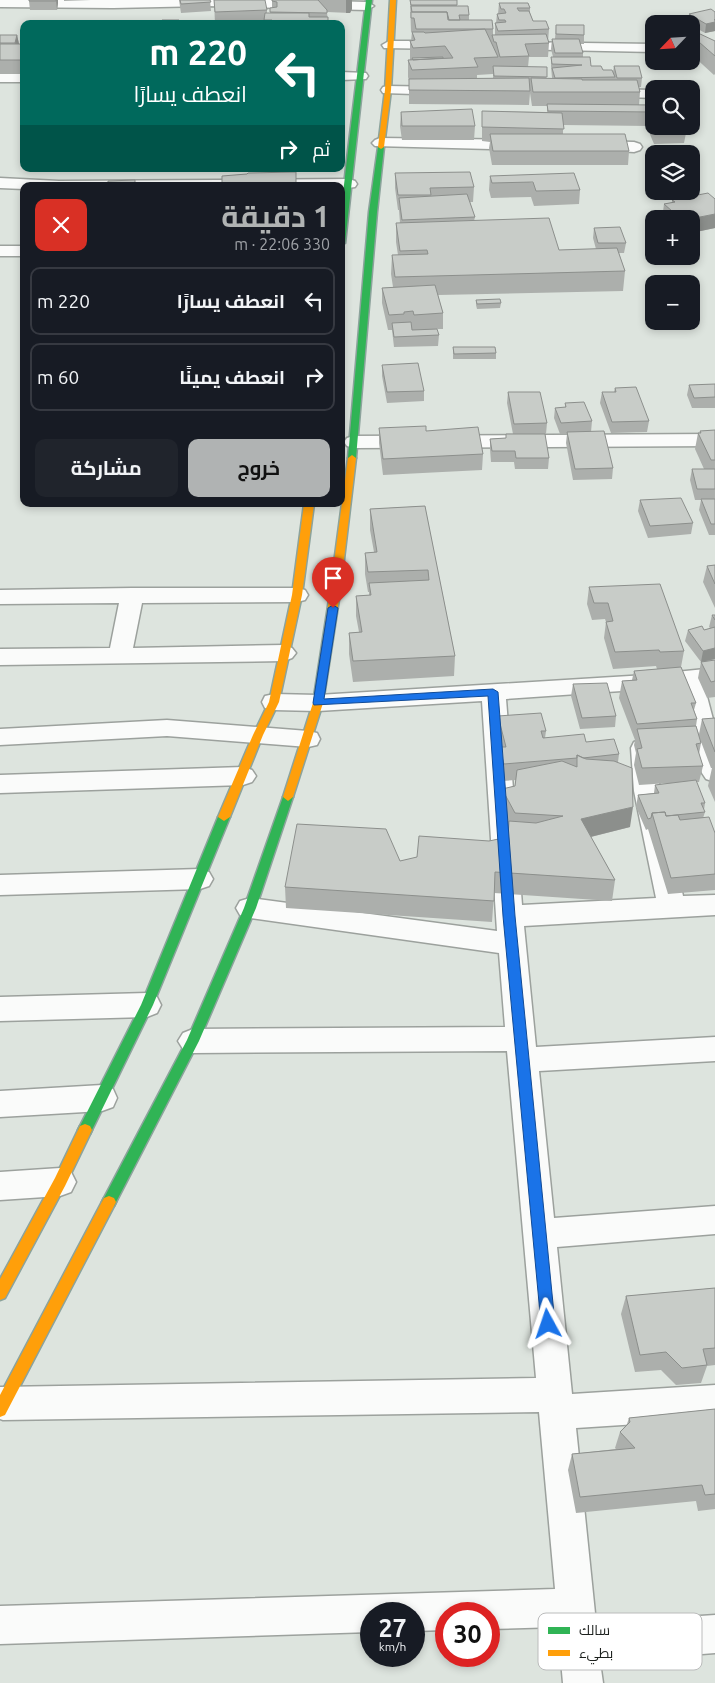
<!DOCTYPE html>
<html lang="ar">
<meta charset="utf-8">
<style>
:root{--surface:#171b24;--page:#20242c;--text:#f1f3f6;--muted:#9ea1a6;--line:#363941;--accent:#b0b3b3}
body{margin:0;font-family:Ubuntu,Cairo,sans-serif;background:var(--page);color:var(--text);direction:rtl;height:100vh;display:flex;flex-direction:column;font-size:19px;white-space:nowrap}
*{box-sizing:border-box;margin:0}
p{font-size:16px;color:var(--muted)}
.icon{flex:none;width:28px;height:28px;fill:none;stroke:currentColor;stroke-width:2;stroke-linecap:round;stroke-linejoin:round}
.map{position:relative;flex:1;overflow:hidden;direction:ltr}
.panel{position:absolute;left:20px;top:182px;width:325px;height:325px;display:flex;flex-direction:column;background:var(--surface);border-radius:10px;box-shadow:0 2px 8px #0003;direction:rtl}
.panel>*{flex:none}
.top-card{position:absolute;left:20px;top:20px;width:325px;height:152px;border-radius:10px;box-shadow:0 2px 8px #0003;direction:rtl;background:#00695c;color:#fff;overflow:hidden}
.needle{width:32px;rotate:245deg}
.tools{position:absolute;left:645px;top:15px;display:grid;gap:10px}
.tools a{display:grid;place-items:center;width:55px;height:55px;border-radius:10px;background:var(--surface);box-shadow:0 2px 8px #0003;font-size:25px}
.speed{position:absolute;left:360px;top:1602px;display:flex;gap:10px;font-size:25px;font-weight:700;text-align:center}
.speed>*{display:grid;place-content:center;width:65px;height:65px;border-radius:50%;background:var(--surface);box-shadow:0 2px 8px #0003;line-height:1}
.speed small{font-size:12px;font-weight:400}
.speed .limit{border:8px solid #d22;background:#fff;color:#111}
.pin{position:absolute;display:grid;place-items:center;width:42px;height:42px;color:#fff;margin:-51px -21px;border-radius:50% 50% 50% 0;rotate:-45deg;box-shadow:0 0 5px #0007}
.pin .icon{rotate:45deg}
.me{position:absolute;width:55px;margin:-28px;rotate:355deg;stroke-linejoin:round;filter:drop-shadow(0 0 4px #0008)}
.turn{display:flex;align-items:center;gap:18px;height:105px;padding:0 15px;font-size:22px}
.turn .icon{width:65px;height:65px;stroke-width:2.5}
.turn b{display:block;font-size:35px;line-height:42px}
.then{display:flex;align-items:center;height:48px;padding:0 15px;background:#0003;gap:10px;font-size:19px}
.round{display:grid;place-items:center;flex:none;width:52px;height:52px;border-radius:10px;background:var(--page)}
.summary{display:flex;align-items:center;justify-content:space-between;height:85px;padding:0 15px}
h1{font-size:30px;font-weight:700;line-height:38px;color:var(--accent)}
.button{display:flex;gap:10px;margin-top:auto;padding:10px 15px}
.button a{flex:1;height:58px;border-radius:10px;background:var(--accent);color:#111;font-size:20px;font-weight:700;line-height:58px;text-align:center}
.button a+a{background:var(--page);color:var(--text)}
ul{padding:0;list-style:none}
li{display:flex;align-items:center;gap:15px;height:68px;margin:0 10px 8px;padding:0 5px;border:2px solid var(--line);border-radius:10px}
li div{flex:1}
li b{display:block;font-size:19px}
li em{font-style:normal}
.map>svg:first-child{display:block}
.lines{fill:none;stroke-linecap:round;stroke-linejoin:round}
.street-casing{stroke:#9ca19d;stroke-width:3}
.fast-casing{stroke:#8ca39c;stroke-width:3}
.slow-casing{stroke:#8ca39c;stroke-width:3}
.street{fill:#fafbfa;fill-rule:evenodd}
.fast{fill:#30b455;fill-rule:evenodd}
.slow{fill:#ff9f0a;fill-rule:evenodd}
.wall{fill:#acafac;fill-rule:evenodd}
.shaded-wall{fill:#8c8f8c}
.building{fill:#c8ccc8;stroke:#8c8f8c}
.route{fill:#1a73e8;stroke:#114b97}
.key{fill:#fff;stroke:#bbbcbc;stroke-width:1}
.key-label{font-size:14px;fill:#1d211e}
</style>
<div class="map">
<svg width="715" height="1683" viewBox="0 0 715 1683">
<rect width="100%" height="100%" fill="#dde4de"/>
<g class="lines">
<defs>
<path id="street" d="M0,0H288L367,2L374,6L367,10L207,6L113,8L0,7Z
M389,41H446L453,45L446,49L384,48L382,45Z
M512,42L654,44V52L507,49L505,46Z
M341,72L366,73L368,76L366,79L341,80Z
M0,74H24V82H0Z
M388,86L446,87L451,88L453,91L451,94L446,95L383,93L381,90L383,87Z
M605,89L654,90V98L600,96L598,93L600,90Z
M380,138L525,140L531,142L533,145L531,148L525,150L375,146L372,143L375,140Z
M592,141L634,142L640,144L642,147L640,150L634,152L586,149L584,146L586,143Z
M0,178L59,181L349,179L355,181L357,184L355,187L341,189V186H24V189L0,188Z
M0,246H24V256H0Z
M715,434V446L354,448L347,446L344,442L347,438L354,436Z
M132,588H297L305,590L308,595L305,600L297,602L142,603L133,648L284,645L292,648L296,653L292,658L284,661L0,665V649L110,648L119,603L0,604V590Z
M715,668V684L704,685L715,727V782L706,779L702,773L680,687L506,699L522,905L656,898L634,791L631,748L634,742L643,739L652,742L655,748L660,791L683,896L715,895V915L524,926L536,1047L715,1037V1061L539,1071L554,1218L715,1206V1234L557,1247L572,1394L715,1385V1419L576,1428L596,1623L715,1615V1653L600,1662L603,1683H563L558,1627L489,1629V1614H446V1630L414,1631V1614H371V1632L0,1644V1606L555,1589L539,1412L3,1420L0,1419V1387L536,1378L507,1051L193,1053L183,1049L178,1041L183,1033L193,1029L505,1027L499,953L250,918L240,915L236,908L240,901L250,898L497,931L482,701L318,711L274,710L265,708L262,702L265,696L274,694L318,695L646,675Z
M167,720L308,731L317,733L320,739L317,745L308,747L167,736L0,745V729Z
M243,767L252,770L256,776L252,782L243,785L0,793V775Z
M200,869L209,872L213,879L209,886L200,889L0,895V875Z
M147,993L157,997L161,1005L157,1013L147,1017L0,1021V997Z
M102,1085L113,1089L117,1098L113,1107L102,1111L0,1117V1091Z
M60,1168L71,1172L76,1182L71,1192L60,1196L0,1200V1172Z"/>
<path id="fast" d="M366,0H372L345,243L341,245V210Z
M381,145L384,147L377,212L356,458L352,461L348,458L369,212L378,147Z
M288,793L293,797L256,908L199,1041L114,1206L109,1208L104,1206L102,1202L104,1198L187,1040L244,908L283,797Z
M224,813L230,817L153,1005L90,1134L85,1136L80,1134L78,1130L141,1005L218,817Z"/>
<path id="slow" d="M390,0H396L391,90L384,147L381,149L378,147L385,90Z
M352,455L356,458L340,593L323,703L293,797L288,801L283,797L313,703L330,593L348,458Z
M304,504H314L302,595L279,702L263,735L230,817L224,821L218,817L253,735L269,702L292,595Z
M85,1124L90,1126L92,1130L65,1186L5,1298L0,1300V1279L55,1178L80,1126Z
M109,1196L114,1198L116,1202L114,1206L5,1415L0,1417V1395L104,1198Z"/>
</defs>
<use href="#street" class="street-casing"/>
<use href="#fast" class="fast-casing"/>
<use href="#slow" class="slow-casing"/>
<use href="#street" class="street"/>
<use href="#fast" class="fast"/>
<use href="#slow" class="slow"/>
</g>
<path class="wall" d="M58,0V3L57,10H30L29,1Z
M64,0H91L64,1Z
M179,0H210L211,11L181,13Z
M214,0L267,10V13H270L272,8V0H353H352V9L350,13L327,12L328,24H215Z
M410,0H459H457V6L469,15V20L493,29V35H495V23H496L497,14H498L499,3L530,8V13L533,21L549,29L548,42L549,43L548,57H529L528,67H547L546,78H552L551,66V57H553L551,49L552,39H555L556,25L584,35V44H580L583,53V57L591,66L603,70L613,72L614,66L642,78L641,87H639L640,92L639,105H654V126L686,133L684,143L654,144L649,132L650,126L563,125V134L629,151L628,165H492L489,148L490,142L482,141V111L547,112V106H532L530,93L529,105L409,104V81L408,77V60H410V41H411L412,32H414H411ZM493,74V78H477V75Z
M715,12V31L705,33L691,25V24L688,23L689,14Z
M691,34L715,41V74L714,75L691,54Z
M0,35H17L19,44H24V74H0Z
M401,112L475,126L474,140H402L400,126Z
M158,169H177V172H159Z
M185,169H309L185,172Z
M395,173L474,187L473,202H470L475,217L474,221L559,250L596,249L593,238L594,228L626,243L624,253H619L625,271L623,291L438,295L443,313V329H435L439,335L438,346L394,347L392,330H388L382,303V288L393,287L391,274L392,255H398L396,242V223H400L399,210H398L395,188Z
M490,176L580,190L579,204L534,206L531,197L491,198L489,190Z
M715,199V228L691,233V219H662L664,204L672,203V200Z
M476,300L501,303L500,308L477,309L476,305Z
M453,347L496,353V359H453Z
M382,365L424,391V401L387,403L382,376Z
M715,384V408H692L687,395L689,385Z
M615,388L649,421L647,432L611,433L600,403L602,392H614Z
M508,392L547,423L546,434H526L549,458L548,469H515L514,462H491L490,449V439L506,438V434H513L507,403Z
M565,403L592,421L591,432L613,468L612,479L573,480L566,443L567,434H560L554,418L555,408L565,407Z
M379,428L426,431L483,454L482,470L383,475L379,443Z
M715,430V535H709L699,510L701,500H695L690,480L692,469H704L695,449L698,433H700V431Z
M640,500L693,523L691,534L648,538L638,511Z
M425,506L455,656L454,676L353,682L349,654V633L359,632L356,616V596L369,595V592H368L365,574V553L374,552L370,530V509Z
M715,565V608L703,582L707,566Z
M589,587L684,651L681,667L696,703L694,710L697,719L696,726L699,734L702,719L715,718V802L708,786L712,768H711L700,739L701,743L699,754L703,766L699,782H696L705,803L704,810L705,812L703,818L715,833V890L668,894L648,829L646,830L636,807L638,795L654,793L655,785L669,783L639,785L634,765L636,753L634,745L635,740L619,698L622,681L632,680L634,671L657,669L656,666L613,669L604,638L606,622L605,619L592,620L587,604Z
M712,615H715V659L708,661L715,660V697L707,698L698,678L701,662L685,641L688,630H704L710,628L709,627Z
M573,684L616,716L615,727L580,729L571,696Z
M498,716L546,731L545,738L586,742L619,754L618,762L630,827L591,837L615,880L612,901L494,893L492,922L286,908L285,887L507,837L508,825L500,810L502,789L515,786L516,780L502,781L497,764L499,747H501L497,733Z
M715,1288V1365L707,1366L701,1383L676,1385L661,1370L635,1372L621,1314L626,1296Z
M715,1409V1509L698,1511L696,1501L576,1513L568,1470L572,1454L616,1449L615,1448L620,1432L627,1424L629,1418Z"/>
<path class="shaded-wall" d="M56,0H58V3L57,10Z
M346,0H352V9L350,13H346Z
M715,19V31L705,33L706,24Z
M17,35L19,44L16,52L15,43Z
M715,214V228L691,233V219Z
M715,648V659L701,662L703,651Z
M633,807L630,827L578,840L581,819Z"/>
<path class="building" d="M29,0H56V1H29Z
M180,0H210L211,2L181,4Z
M214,0H265L267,10L215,12Z
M272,0H318L327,10V13L270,12V8L277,7V2L272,1Z
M410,0H457V5H411Z
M499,3H528L530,8H517L519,11H529L533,21H546L549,29L498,31L495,23L506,22L505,20H499L497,14L506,13L504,9H501Z
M411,6H468L469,15H459L460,20H449L447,12H412Z
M711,9L715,12V19L714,20H715V22L706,24L689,14Z
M411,12H447L448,20H492L493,29H416L414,18H411Z
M265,13H309V17H328V24H264V23H271L272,20H264Z
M162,20H179L178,23H198V24H162Z
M556,25H584V35L556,34Z
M485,29L498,57L474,58L478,67L412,70L408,60L453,58L445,46L413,48L410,41L415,40L412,32H424L425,33Z
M698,33L715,41V56L691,35Z
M546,34L549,43L525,44L529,56L500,57L496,42H494L492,35Z
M0,35H17L15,43H0Z
M552,39H579L583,53H555Z
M0,44H24V60H0Z
M443,57V58L413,60L412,58Z
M551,57H590L591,66H601L603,70H612L615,77L555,78L552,68L582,65L552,64Z
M493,66L547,67V77L494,76Z
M614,66H639L642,78H617Z
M529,78L530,91L409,90V79Z
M531,78L582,79V80H637L640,92H533Z
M547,104L654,105V112L548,111Z
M472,109L475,126H402L401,112Z
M482,111L562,113L564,129L482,127Z
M651,122H654V126H683L686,133L656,134Z
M490,134H625L629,151H493Z
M296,172V186H222V176L247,174L248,173Z
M470,172L474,187L430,188L431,195H398L395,173Z
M574,173L580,190L536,191L533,182L492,183L490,176Z
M135,180V186H108V181Z
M708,193L715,199V214L690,219H681L664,204L675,202L672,200Z
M467,194L475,217L402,220L399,198Z
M549,218L559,250L617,248L625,271L395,277L392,255L428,254L427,250L400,251L396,223Z
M620,227L626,243H598L594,228Z
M435,285L443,313L414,315L413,311L404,312V314L389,315L382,288Z
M500,299L501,303L477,304L476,300Z
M411,322L412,330L437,329L439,335L394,337L392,323Z
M453,347H495L496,353L454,354Z
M418,363L424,391L387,392L382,365Z
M715,384V397L694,398L689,385Z
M636,387L649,421L612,422L602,392H616L615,388Z
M508,392H540L547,423L514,424Z
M584,402L592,421L561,423L555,408L566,407L565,403Z
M426,426V431L478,427L483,454L383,459L379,428Z
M715,430V460H711L698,433H701L700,431Z
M604,431L613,468L575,469L567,432Z
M506,434H545L549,458H516L515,451H492L490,439L506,438Z
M692,469H715V489H697Z
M681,498L693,523L650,526L640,500Z
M701,499H715V524H711Z
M425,506L455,656L353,661L349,633L362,632L356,596L371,595L369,583L429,580L428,570L368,572L365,553L377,552L370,509Z
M715,565V584L707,566Z
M660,584L684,651L660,652L659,650L615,652L606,622L613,621L608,603H594L589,587Z
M712,615H715V620Z
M702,626L704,630L715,627V648L703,651L688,630Z
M715,660V681L711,682L701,662Z
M681,667L696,703H691L697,719L637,724L622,681L637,680L634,671Z
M607,683L616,716L582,718L573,684Z
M541,713L546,731H541L543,738L584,734L586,742L614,739L619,754L583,758L577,755V758L504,764L499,747H506L498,716Z
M715,718V752L702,719Z
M696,726L701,743L696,744L703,766L642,768L637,749L642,748L637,729Z
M577,755L586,759L614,761L632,768L633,807L581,819L615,880L495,872L494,901L285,887L297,824L386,829L400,861L417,857L419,836L489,841L508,837L509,821L536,823L563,816L515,813L502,789L515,786L517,770L562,761L577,767Z
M696,780L705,803H701L705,812L666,816L665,812L652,813L651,818L648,819L638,795L659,793L655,785Z
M665,812L666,816L678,815L680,820L709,817L715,833V874L671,878L652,813Z
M715,1288V1348L703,1349L707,1365L682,1368L666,1352L640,1355L626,1296Z
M715,1409V1494L705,1495L702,1485L580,1497L572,1454L635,1448L620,1432L630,1422L629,1418Z"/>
<path class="route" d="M333,605L338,608L324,699L493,689L498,692L515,916L555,1324L553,1328L548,1330L543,1328L541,1324L503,916L488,696L314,705L313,703L328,608Z"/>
<rect x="538" y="1613" width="164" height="57" rx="8" class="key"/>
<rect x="548" y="1627" width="22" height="7" fill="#30b455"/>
<rect x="548" y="1650" width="22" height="6" fill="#ff9f0a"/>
<g class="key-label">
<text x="579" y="1635">سالك</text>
<text x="579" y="1658">بطيء</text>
</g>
</svg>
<div class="tools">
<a><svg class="needle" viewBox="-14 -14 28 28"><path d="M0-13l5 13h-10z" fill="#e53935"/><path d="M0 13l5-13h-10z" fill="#9ea1a6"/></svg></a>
<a><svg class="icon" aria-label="search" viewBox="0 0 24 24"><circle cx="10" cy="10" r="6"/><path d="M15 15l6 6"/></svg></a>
<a><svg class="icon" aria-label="layers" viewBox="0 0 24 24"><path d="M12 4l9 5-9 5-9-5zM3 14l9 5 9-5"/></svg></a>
<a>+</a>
<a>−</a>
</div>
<div class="speed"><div>27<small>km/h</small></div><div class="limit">30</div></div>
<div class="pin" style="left:333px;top:608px;background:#d93025"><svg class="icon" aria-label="arrive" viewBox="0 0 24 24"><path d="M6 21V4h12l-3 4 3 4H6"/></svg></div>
<svg class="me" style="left:548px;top:1324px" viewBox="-20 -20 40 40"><path d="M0-17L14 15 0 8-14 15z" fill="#1a73e8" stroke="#fff" stroke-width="4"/></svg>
<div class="top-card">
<div class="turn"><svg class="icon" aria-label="left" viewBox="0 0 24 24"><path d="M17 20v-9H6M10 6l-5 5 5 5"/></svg><div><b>220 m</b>انعطف يسارًا</div></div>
<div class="then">ثم<svg class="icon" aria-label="right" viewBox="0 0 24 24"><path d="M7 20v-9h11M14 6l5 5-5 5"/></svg></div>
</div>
<section class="panel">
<div class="summary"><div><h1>1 دقيقة</h1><p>330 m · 22:06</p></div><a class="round" style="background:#d93025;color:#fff"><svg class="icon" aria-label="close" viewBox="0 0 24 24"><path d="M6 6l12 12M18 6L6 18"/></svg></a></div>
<ul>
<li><svg class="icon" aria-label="left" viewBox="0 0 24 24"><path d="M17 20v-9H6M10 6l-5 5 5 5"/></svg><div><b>انعطف يسارًا</b></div><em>220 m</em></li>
<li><svg class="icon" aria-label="right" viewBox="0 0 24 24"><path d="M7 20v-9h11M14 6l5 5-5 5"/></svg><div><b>انعطف يمينًا</b></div><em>60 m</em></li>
</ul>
<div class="button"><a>خروج</a><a>مشاركة</a></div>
</section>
</div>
